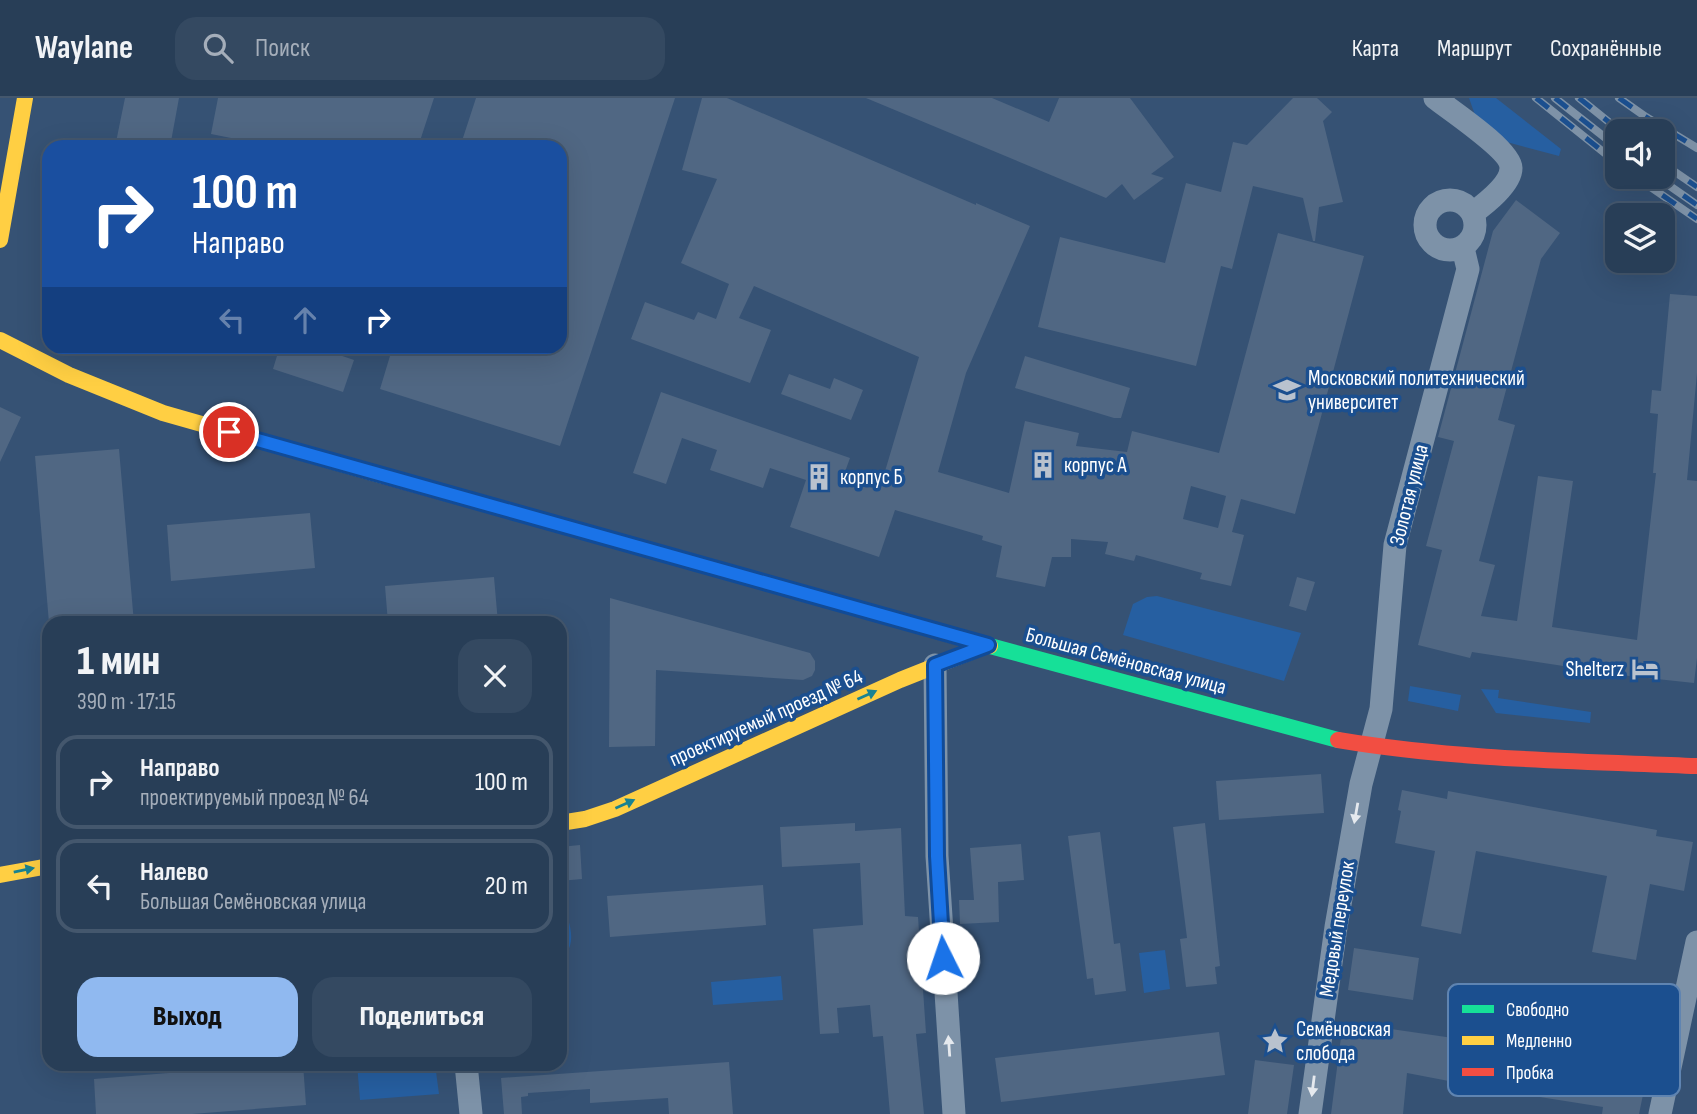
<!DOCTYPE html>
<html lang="ru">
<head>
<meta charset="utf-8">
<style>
  :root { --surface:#283e57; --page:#344961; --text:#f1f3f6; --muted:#a5aeba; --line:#44576d; --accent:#90b9f0 }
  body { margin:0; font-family:"Sofia Sans Condensed",sans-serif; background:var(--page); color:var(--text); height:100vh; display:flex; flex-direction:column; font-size:26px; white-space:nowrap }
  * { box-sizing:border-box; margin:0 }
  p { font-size:23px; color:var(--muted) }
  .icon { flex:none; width:38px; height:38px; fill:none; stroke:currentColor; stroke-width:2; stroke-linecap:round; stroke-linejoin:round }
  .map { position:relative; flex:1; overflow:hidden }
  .sheet { position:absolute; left:42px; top:518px; width:525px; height:455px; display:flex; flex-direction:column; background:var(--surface); border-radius:21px; box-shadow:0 7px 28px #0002,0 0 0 2px var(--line) }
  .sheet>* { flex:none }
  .hud { position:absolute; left:42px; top:42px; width:525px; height:214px; border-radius:21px; box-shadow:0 7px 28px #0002,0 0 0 2px var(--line); background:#1a4fa0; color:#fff; overflow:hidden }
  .buttons { position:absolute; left:1605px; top:21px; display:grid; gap:14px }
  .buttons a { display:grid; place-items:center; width:70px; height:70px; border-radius:14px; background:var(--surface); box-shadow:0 7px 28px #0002,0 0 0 2px var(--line); font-size:35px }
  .pin { position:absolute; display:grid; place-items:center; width:60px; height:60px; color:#fff; margin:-30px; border:4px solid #fff; border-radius:50%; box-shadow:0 2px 7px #0007 }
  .me { position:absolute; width:77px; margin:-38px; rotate:356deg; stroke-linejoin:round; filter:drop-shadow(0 0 5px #0008) }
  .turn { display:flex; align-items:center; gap:24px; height:147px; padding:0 35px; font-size:32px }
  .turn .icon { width:91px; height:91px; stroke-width:2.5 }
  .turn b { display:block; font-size:49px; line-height:60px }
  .lanes { display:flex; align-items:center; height:66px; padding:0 35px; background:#0003; justify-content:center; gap:35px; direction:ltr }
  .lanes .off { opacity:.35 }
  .round { display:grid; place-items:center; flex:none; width:74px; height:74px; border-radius:21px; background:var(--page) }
  .overview { display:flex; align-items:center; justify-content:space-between; height:119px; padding:0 35px }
  h1 { font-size:42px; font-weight:800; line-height:52px }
  .button { display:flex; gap:14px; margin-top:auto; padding:14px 35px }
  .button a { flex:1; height:80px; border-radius:21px; background:var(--accent); color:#111; font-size:28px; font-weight:800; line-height:80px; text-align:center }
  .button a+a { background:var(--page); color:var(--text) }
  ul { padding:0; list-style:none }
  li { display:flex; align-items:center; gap:21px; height:94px; margin:0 14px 10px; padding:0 21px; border:4px solid var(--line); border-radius:21px }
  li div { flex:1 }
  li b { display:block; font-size:26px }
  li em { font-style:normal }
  header { display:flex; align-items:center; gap:42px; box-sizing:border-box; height:98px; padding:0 35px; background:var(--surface); border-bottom:2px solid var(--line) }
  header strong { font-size:33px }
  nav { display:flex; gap:38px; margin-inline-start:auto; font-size:24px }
  .search { width:490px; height:63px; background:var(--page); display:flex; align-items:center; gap:18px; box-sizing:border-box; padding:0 24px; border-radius:21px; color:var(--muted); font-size:26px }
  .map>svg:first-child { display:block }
  .green { fill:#265fa1 }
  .building { fill:#506783; fill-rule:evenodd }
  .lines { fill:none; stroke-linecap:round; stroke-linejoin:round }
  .street { stroke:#7d92a8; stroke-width:23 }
  .fast { stroke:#16e098; stroke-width:16 }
  .slow { stroke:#ffcf43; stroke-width:16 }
  .jam { stroke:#f24e42; stroke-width:16 }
  .rail-casing { stroke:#7e92a7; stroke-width:8 }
  .rail { stroke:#1b4f8f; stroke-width:5; stroke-dasharray:16; stroke-linecap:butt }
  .oneway { fill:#198292 }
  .oneway2 { fill:#e5e9ee }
  .route-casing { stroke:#114b97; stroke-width:18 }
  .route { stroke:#1a73e8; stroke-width:12 }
  .labels { text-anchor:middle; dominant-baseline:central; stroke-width:7; stroke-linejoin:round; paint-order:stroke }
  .poi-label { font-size:21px; fill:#fff; stroke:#1b4f8f; text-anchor:start }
  .street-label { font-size:21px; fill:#fff; stroke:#1b4f8f }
  .key { fill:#1b4f8f; stroke:#5f84b1; stroke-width:2 }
  .key-label { font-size:19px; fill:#fff }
</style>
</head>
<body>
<header>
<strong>Waylane</strong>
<div class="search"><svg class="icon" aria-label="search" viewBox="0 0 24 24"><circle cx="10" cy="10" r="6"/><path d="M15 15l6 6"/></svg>Поиск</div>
<nav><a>Карта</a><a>Маршрут</a><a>Сохранённые</a></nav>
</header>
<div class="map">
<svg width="1697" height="1016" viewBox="0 0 1697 1016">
  <rect width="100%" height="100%" fill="#365274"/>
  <path class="green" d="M1469 0H1496L1561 51 1559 58 1503 43 1475 17Z
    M1157 498 1301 535 1284 583 1123 537 1133 506 1147 499Z
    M1410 588 1461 597 1458 613 1408 603Z
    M1481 591 1499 592 1498 600 1591 614 1590 625 1496 615Z
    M560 805H563C568 822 577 840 566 856L560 858Z
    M1165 852 1170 891 1144 895 1139 855Z
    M781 878 783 902 713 907 711 884Z
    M357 966H435L439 996 360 1002Z"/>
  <path class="building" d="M125 0H179L170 49H115Z
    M218 0H434L418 49H276L211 36Z
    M476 0H675L560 348 380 291 393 248H560V49H460Z
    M702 0H727L976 107V105L1030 128 966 275 938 374 1009 395 1025 323 1079 335 1076 348 1127 354 1132 333 1219 355 1278 135 1364 158 1295 416 1241 401 1232 434 1244 437 1231 488 1200 481 1202 475 1136 457 1134 463 1105 456 1108 444 1071 441V459H1052L1045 489 996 479 1002 448 982 442 983 438 895 412 879 459 790 429 806 382 770 370 763 390 710 372 717 352 682 340 666 386 633 375 661 294 850 360 842 382 883 380 919 259 754 188 739 220 771 232 750 285 631 241 645 204 694 222 698 214 716 221 729 186 681 165 717 81 682 72ZM1191 388 1226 398 1218 430 1183 421Z
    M866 0H992L1049 24 1059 0H1130L1174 59 1151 76 1164 80 1134 102 1122 86 1106 100Z
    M1293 0H1317L1332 14 1323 23 1343 104 1319 109 1315 143H1313L1303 100 1253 88 1232 171 1221 168 1196 268 1038 229 1060 139 1165 165 1186 85 1221 94 1233 44 1247 47Z
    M1516 102 1560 135 1541 161 1498 322 1515 327 1479 463 1495 467 1481 518 1517 523 1538 378 1573 383 1552 529 1637 542 1656 375H1653L1658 316 1650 315 1652 292 1661 293 1670 196 1697 198V275L1687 382 1697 383V560L1694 585 1629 578 1472 554 1470 560 1418 547 1442 452 1426 448 1454 343 1438 339 1493 133Z
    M280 248H313L354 262 343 294 273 271Z
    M1025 258 1130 290 1121 320H1114L1015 290Z
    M789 276 830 291 834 280 863 292 851 322 781 296Z
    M0 309 21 319 0 364Z
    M119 351 134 525H49L35 358Z
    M310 415 315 470 171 483 167 427Z
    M494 479 498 525H388L385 488Z
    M1297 479 1315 484 1306 513 1289 508Z
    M610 500 810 555 815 563V572L812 578 803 582 656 572 655 648 609 649Z
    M1321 676 1324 715 1219 722 1216 683Z
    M1402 692 1447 701 1448 693 1657 732 1656 738 1693 744 1684 793 1650 786 1636 862 1592 854 1607 778 1476 753 1461 836 1421 828 1435 753 1395 745 1401 713 1398 712Z
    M855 725V733L901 730 905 818 918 819 926 935 916 936 924 1016H890L883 938 873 939 870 907 837 910 839 935 820 936 813 831 863 827 860 765 782 769 780 729Z
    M1205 725 1220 868 1215 869 1217 886 1186 889 1180 841 1187 840 1173 729Z
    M1100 734 1114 846 1120 845 1126 893 1095 897 1093 880 1087 881 1068 738Z
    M1021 746 1024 782 998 784 999 824 960 826 959 802H974L970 750Z
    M580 747 582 781 560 783V749Z
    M763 787 766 827 610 839 607 798Z
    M1354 850 1419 860 1413 902 1348 892Z
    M1343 924 1508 948 1505 965 1645 987 1639 1016H1602L1603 1009 1501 993 1407 975 1403 1016H1331Z
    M1219 934 1225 977 1001 1004 995 960Z
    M1255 962 1294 967 1287 1016H1248Z
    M729 964 733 1016H669L668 1000 590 1005V991L528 995V998L521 999 522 1016H504L501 980Z
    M231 966H303L306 1007 192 1016H96L94 981 231 970Z"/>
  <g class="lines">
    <path class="street" d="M1435 0C1450 12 1511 52 1511 70 1511 86 1485 106 1473 115
      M1425 127a25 25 0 1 1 50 0a25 25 0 1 1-50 0Z
      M935 567 937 758 954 1016
      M466 966 471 1016
      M1310 1016 1336 829 1361 686 1381 611 1395 447 1468 171 1463 150
      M1660 1016 1697 844"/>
    <path class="fast" d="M990 548 1338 642"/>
    <path class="slow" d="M0 142 25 0
      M0 242 69 277 163 315 384 378
      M686 462 990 548
      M560 725 585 721 615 711 900 582 988 547
      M0 777 49 768"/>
    <path class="jam" d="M384 378 686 462
      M1338 642C1457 662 1577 663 1697 668"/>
    <defs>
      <path id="rail" d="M1536 0 1617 65
        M1555 0 1617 49
        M1579 0 1620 33
        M1619 0 1646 19 1697 50
        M1662 65 1697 89
        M1636 79 1697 121
        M1657 79 1697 107"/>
    </defs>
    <use href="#rail" class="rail-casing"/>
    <use href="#rail" class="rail"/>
  </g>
  <defs><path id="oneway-solid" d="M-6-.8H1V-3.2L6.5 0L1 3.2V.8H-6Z" transform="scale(1.75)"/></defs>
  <g class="oneway">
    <use href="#oneway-solid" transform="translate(867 597) rotate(-24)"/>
    <use href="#oneway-solid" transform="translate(625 706) rotate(-24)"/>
    <use href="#oneway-solid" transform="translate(24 772) rotate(-12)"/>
  </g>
  <g class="oneway2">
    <use href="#oneway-solid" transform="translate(1356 715) rotate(100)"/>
    <use href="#oneway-solid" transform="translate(949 948) rotate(-94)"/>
    <use href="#oneway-solid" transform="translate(1313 988) rotate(97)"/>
  </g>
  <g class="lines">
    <defs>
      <path id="route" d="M229 334 988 547 935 567 937 758 943 860"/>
    </defs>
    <use href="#route" class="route-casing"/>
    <use href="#route" class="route"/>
  </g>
  <defs>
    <symbol id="university-bare" viewBox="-9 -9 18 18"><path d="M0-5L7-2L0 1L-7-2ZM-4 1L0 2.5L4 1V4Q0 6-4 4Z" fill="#b9c2ce" stroke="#1b4f8f" stroke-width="2.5" paint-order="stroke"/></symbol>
    <symbol id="building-bare" viewBox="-9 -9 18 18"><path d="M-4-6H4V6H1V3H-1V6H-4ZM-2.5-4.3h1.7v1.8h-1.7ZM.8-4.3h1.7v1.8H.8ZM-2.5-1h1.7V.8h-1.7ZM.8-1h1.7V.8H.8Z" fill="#b9c2ce" stroke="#1b4f8f" stroke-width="2.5" paint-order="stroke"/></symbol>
    <symbol id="hotel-bare" viewBox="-9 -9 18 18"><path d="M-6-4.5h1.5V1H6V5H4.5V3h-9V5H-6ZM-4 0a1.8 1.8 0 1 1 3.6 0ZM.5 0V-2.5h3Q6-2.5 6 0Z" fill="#b9c2ce" stroke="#1b4f8f" stroke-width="2.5" paint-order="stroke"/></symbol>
    <symbol id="sight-bare" viewBox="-9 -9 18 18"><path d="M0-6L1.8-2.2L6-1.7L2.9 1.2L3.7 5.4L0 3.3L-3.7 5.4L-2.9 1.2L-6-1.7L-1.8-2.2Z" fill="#b9c2ce" stroke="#1b4f8f" stroke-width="2.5" paint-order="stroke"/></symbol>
  </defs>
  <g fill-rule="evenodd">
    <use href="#university-bare" x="1268" y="273" width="38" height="38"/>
    <use href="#building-bare" x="1024" y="348" width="38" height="38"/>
    <use href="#building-bare" x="800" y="360" width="38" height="38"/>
    <use href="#hotel-bare" x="1626" y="552" width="38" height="38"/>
    <use href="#sight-bare" x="1256" y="924" width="38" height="38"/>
  </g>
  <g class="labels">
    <g class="poi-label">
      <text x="1308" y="280">Московский политехнический<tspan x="1308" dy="24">университет</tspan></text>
      <text x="1064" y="367">корпус А</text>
      <text x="840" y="379">корпус Б</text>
      <text x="1624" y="571" text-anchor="end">Shelterz</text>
      <text x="1296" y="931">Семёновская<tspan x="1296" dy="24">слобода</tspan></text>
    </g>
    <g class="street-label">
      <text transform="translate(1409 397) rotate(-76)">Золотая улица</text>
      <text transform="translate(1126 563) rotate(15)">Большая Семёновская улица</text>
      <text transform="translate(766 620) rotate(-24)">проектируемый проезд № 64</text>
      <text transform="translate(1337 831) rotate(-81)">Медовый переулок</text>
    </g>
  </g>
  <rect x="1448" y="886" width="232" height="112" rx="10" class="key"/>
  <rect x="1462" y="907" width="32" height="8" fill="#16e098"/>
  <rect x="1462" y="938" width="32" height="9" fill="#ffcf43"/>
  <rect x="1462" y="970" width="32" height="8" fill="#f24e42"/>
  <g class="key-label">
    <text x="1506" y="918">Свободно</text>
    <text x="1506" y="949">Медленно</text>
    <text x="1506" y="981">Пробка</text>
  </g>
</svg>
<div class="buttons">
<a><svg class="icon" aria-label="sound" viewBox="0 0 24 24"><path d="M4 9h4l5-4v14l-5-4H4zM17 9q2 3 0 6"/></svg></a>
<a><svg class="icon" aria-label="layers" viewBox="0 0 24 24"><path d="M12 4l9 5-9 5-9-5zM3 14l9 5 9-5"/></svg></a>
</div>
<div class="pin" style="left:229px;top:334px;background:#d93025"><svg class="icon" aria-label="arrive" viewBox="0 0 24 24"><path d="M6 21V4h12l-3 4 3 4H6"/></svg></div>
<svg class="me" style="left:943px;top:860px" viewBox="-20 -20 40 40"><circle r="19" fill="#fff"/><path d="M0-13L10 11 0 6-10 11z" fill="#1a73e8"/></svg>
<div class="hud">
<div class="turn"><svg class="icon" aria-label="right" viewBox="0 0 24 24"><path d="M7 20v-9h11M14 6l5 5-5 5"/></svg><div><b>100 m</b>Направо</div></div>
<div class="lanes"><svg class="icon off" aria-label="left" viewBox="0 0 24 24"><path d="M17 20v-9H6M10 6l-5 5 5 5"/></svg><svg class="icon off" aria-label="ahead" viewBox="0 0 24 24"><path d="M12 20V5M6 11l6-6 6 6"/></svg><svg class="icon" aria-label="right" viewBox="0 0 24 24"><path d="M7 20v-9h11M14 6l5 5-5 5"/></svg></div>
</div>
<section class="sheet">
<div class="overview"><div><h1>1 мин</h1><p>390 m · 17:15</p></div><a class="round"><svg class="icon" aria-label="close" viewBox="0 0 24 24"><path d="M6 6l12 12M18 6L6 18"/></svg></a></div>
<ul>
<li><svg class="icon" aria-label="right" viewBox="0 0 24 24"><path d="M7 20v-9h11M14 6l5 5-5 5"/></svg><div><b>Направо</b><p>проектируемый проезд № 64</p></div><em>100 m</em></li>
<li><svg class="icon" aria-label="left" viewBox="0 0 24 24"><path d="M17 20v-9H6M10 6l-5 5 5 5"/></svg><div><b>Налево</b><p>Большая Семёновская улица</p></div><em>20 m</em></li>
</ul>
<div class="button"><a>Выход</a><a>Поделиться</a></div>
</section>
</div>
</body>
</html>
